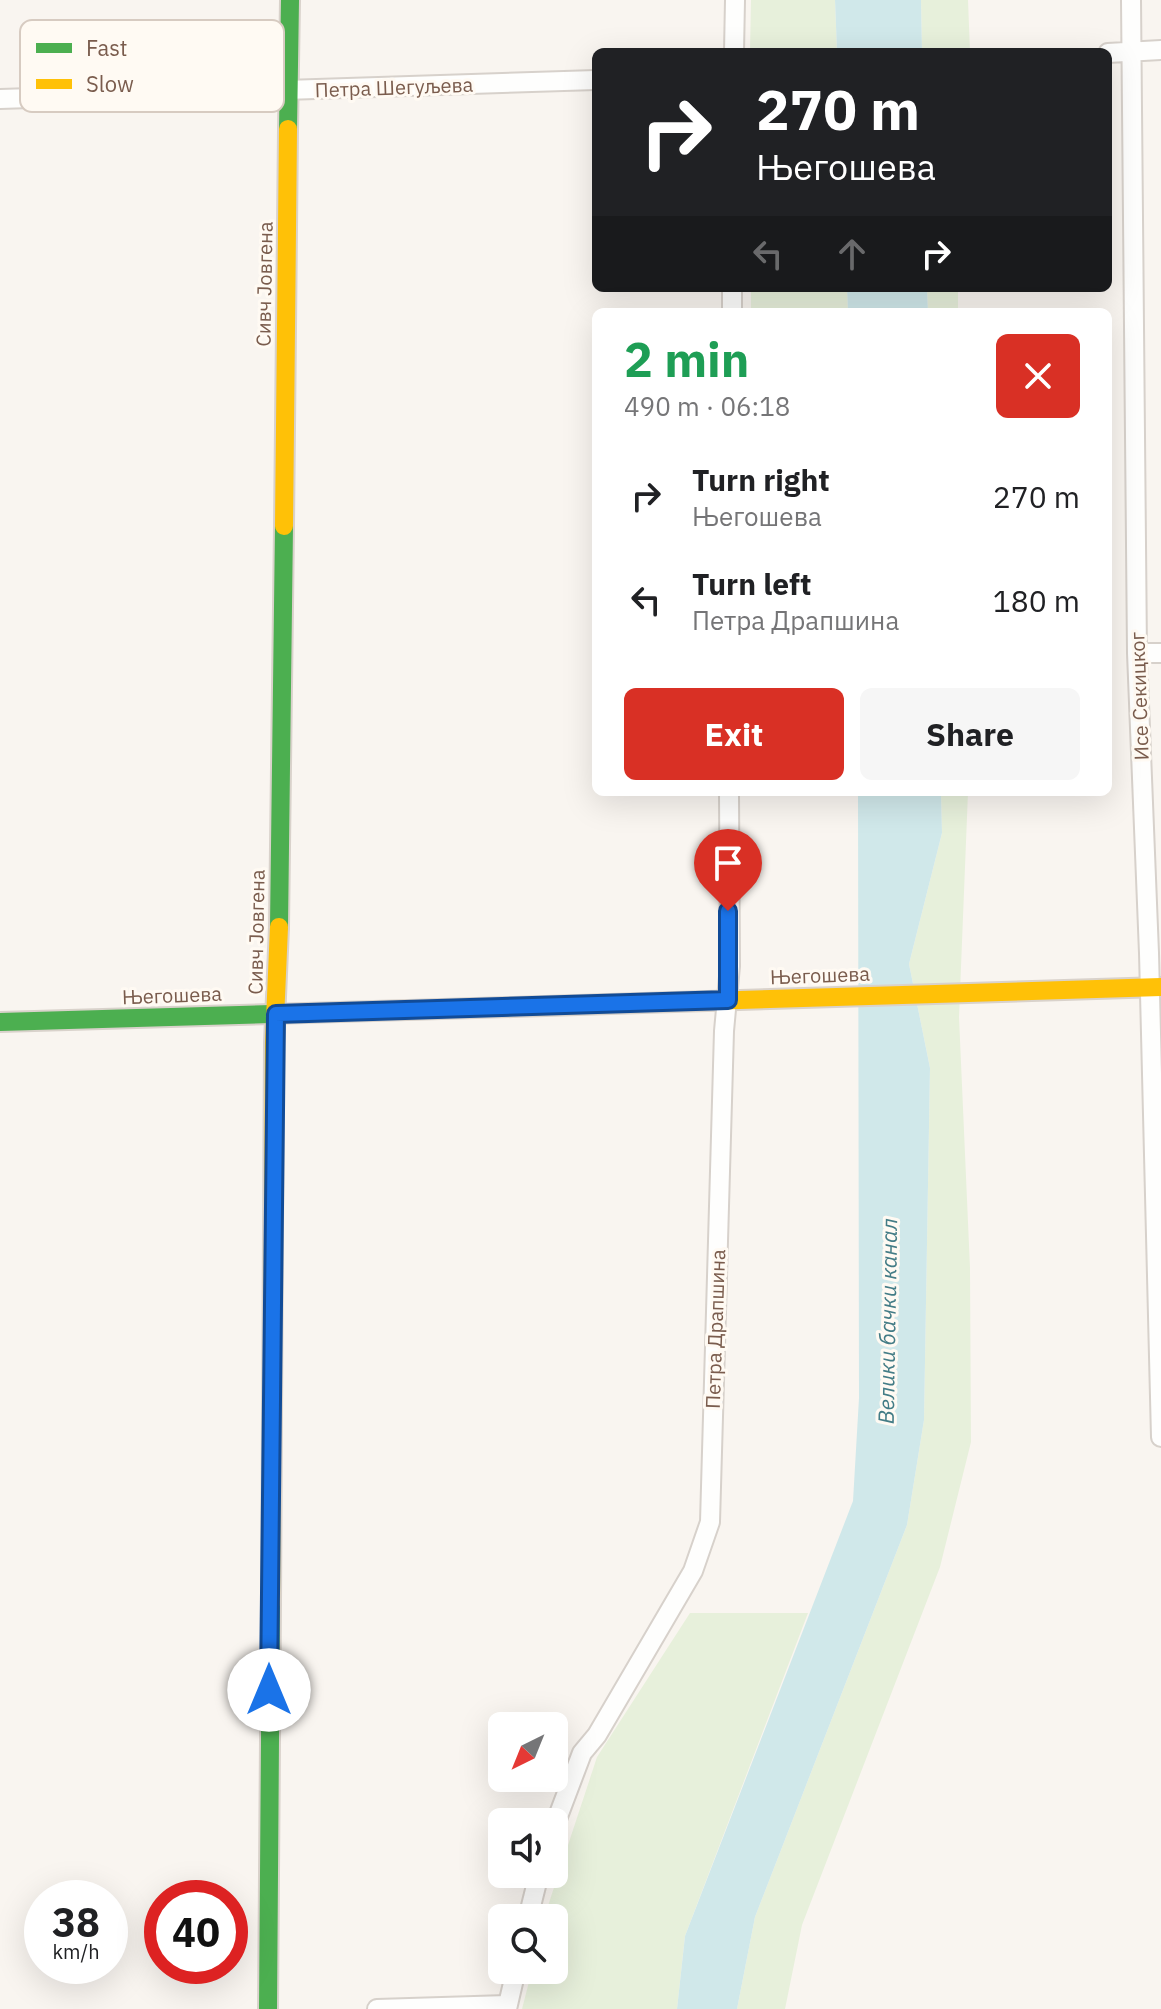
<!DOCTYPE html>
<html lang="en">
<head>
<meta charset="utf-8">
<style>
  :root { --surface:#fff; --page:#f6f6f6; --text:#202124; --muted:#757577; --accent:#d93025 }
  body { margin:0; font-family:"IBM Plex Sans",sans-serif; background:var(--page); color:var(--text); height:100vh; display:flex; flex-direction:column; font-size:30px; white-space:nowrap }
  * { box-sizing:border-box; margin:0 }
  p { font-size:26px; color:var(--muted) }
  .icon { flex:none; width:44px; height:44px; fill:none; stroke:currentColor; stroke-width:2; stroke-linecap:round; stroke-linejoin:round }
  .map { position:relative; flex:1; overflow:hidden }
  .side { position:absolute; left:592px; top:308px; width:520px; height:488px; display:flex; flex-direction:column; background:var(--surface); border-radius:12px; box-shadow:0 8px 32px #0002 }
  .side>* { flex:none }
  .guide { position:absolute; left:592px; top:48px; width:520px; height:244px; border-radius:12px; box-shadow:0 8px 32px #0002; background:#202124; color:#fff; overflow:hidden }
  .needle { width:52px; rotate:223deg }
  .controls { position:absolute; left:488px; top:1712px; display:grid; gap:16px }
  .controls a { display:grid; place-items:center; width:80px; height:80px; border-radius:12px; background:var(--surface); box-shadow:0 8px 32px #0002; font-size:40px }
  .speed { position:absolute; left:24px; top:1880px; display:flex; gap:16px; font-size:40px; font-weight:700; text-align:center }
  .speed>* { display:grid; place-content:center; width:104px; height:104px; border-radius:50%; background:var(--surface); box-shadow:0 8px 32px #0002; line-height:1 }
  .speed small { font-size:20px; font-weight:400 }
  .speed .limit { border:12px solid #d22; background:#fff; color:#111 }
  .pin { position:absolute; display:grid; place-items:center; width:68px; height:68px; color:#fff; margin:-82px -34px; border-radius:50% 50% 50% 0; rotate:-45deg; box-shadow:0 0 8px #0007 }
  .pin .icon { rotate:45deg }
  .me { position:absolute; width:88px; margin:-44px; rotate:0deg; stroke-linejoin:round; filter:drop-shadow(0 0 6px #0008) }
  .turn { display:flex; align-items:center; gap:28px; height:168px; padding:0 32px; font-size:36px }
  .turn .icon { width:104px; height:104px; stroke-width:2.5 }
  .turn b { display:block; font-size:56px; line-height:68px }
  .lanes { display:flex; align-items:center; height:76px; padding:0 32px; background:#0003; justify-content:center; gap:40px; direction:ltr }
  .lanes .off { opacity:.35 }
  .round { display:grid; place-items:center; flex:none; width:84px; height:84px; border-radius:12px; background:var(--page) }
  .summary { display:flex; align-items:center; justify-content:space-between; height:136px; padding:0 32px }
  h1 { font-size:48px; font-weight:700; line-height:60px; color:#1e9e55 }
  .primary-button { display:flex; gap:16px; margin-top:auto; padding:16px 32px }
  .primary-button a { flex:1; height:92px; border-radius:12px; background:var(--accent); color:#fff; font-size:32px; font-weight:700; line-height:92px; text-align:center }
  .primary-button a+a { background:var(--page); color:var(--text) }
  ul { padding:0; list-style:none }
  li { display:flex; align-items:center; gap:24px; height:104px; padding:0 32px }
  li div { flex:1 }
  li b { display:block; font-size:30px }
  li em { font-style:normal }
  .map>svg:first-child { display:block }
  .green { fill:#e7f0db }
  .water { fill:#d0e8ea }
  .lines { fill:none; stroke-linecap:round; stroke-linejoin:round }
  .street-casing { stroke:#d7d1cb; stroke-width:22 }
  .fast-casing { stroke:#d9d2cb; stroke-width:22 }
  .slow-casing { stroke:#d9d2cb; stroke-width:22 }
  .street { stroke:#fefefd; stroke-width:18 }
  .fast { stroke:#4caf50; stroke-width:18 }
  .slow { stroke:#ffc107; stroke-width:18 }
  .route-casing { stroke:#114b97; stroke-width:20 }
  .route { stroke:#1a73e8; stroke-width:14 }
  .labels { text-anchor:middle; dominant-baseline:central; stroke-width:6; stroke-linejoin:round; paint-order:stroke }
  .street-label { font-size:20px; fill:#7a5c4d; stroke:#fffaf3 }
  .water-label { font-size:22px; font-style:italic; fill:#437c86; stroke:#fffaf3 }
  .key { fill:#fffaf3; stroke:#d7cbc1; stroke-width:2 }
  .key-label { font-size:22px; fill:#7a5c4d }
</style>
</head>
<body>
<div class="map">
<svg width="1161" height="2009" viewBox="0 0 1161 2009">
  <rect width="100%" height="100%" fill="#f9f5f0"/>
  <path class="green" d="M751 0H835L837 52H750Z
    M921 0H968L970 52H922Z
    M751 288H847L848 312H751Z
    M927 288H958V312H928Z
    M941 792H968L959 1017 970 1268 971 1442 940 1567 802 1925 785 2009H737L755 1917 907 1525 924 1420 930 1068 909 964 942 833Z
    M690 1613H808L685 1936 677 2009H522L532 1970H554V1918H544L597 1757Z"/>
  <path class="water" d="M835 0H921L922 52H837Z
    M847 288H927L928 312H848Z
    M858 792H941L942 833 909 964 930 1068 924 1420 907 1525 755 1917 737 2009H677L685 1936 853 1501 859 1398Z"/>
  <g class="lines">
    <defs>
      <path id="street" d="M1131 0 1137 653 1149 953 1161 1437
        M734 52 735 0
        M1108 53 1161 50
        M0 99 596 80
        M732 312V288
        M1137 653H1161
        M554 1827 582 1753 597 1735 693 1571 710 1522 724 1031 730 966 729 792
        M528 1918 539 1874
        M377 2009 507 2005
        M507 2009 516 1970"/>
      <path id="fast" d="M288 129 290 0
        M279 927 284 526
        M0 1022 513 1007
        M268 2009 271 1603"/>
      <path id="slow" d="M284 526 288 129
        M513 1007 1161 987
        M271 1603 274 1043 279 927"/>
    </defs>
    <use href="#street" class="street-casing"/>
    <use href="#fast" class="fast-casing"/>
    <use href="#slow" class="slow-casing"/>
    <use href="#street" class="street"/>
    <use href="#fast" class="fast"/>
    <use href="#slow" class="slow"/>
  </g>
  <g class="lines">
    <defs>
      <path id="route" d="M269 1690 276 1014 728 1000V911"/>
    </defs>
    <use href="#route" class="route-casing"/>
    <use href="#route" class="route"/>
  </g>
  <g class="labels">
    <g class="street-label">
      <text transform="translate(394 87) rotate(-2)">Петра Шегуљева</text>
      <text transform="translate(264 284) rotate(-89)">Сивч Јовгена</text>
      <text transform="translate(1139 696) rotate(-92)">Исе Секицког</text>
      <text transform="translate(256 932) rotate(-89)">Сивч Јовгена</text>
      <text transform="translate(820 975) rotate(-2)">Његошева</text>
      <text transform="translate(172 995) rotate(-2)">Његошева</text>
      <text transform="translate(715 1329) rotate(-88)">Петра Драпшина</text>
    </g>
    <g class="water-label">
      <text transform="translate(887 1321) rotate(-89)">Велики бачки канал</text>
    </g>
  </g>
  <rect x="20" y="20" width="264" height="92" rx="12" class="key"/>
  <rect x="36" y="43" width="36" height="10" fill="#4caf50"/>
  <rect x="36" y="79" width="36" height="10" fill="#ffc107"/>
  <g class="key-label">
    <text x="86" y="56">Fast</text>
    <text x="86" y="92">Slow</text>
  </g>
</svg>
<div class="controls">
<a><svg class="needle" viewBox="-14 -14 28 28"><path d="M0-13l5 13h-10z" fill="#e53935"/><path d="M0 13l5-13h-10z" fill="#757577"/></svg></a>
<a><svg class="icon" aria-label="sound" viewBox="0 0 24 24"><path d="M4 9h4l5-4v14l-5-4H4zM17 9q2 3 0 6"/></svg></a>
<a><svg class="icon" aria-label="search" viewBox="0 0 24 24"><circle cx="10" cy="10" r="6"/><path d="M15 15l6 6"/></svg></a>
</div>
<div class="speed"><div>38<small>km/h</small></div><div class="limit">40</div></div>
<div class="pin" style="left:728px;top:911px;background:#d93025"><svg class="icon" aria-label="arrive" viewBox="0 0 24 24"><path d="M6 21V4h12l-3 4 3 4H6"/></svg></div>
<svg class="me" style="left:269px;top:1690px" viewBox="-20 -20 40 40"><circle r="19" fill="#fff"/><path d="M0-13L10 11 0 6-10 11z" fill="#1a73e8"/></svg>
<div class="guide">
<div class="turn"><svg class="icon" aria-label="right" viewBox="0 0 24 24"><path d="M7 20v-9h11M14 6l5 5-5 5"/></svg><div><b>270 m</b>Његошева</div></div>
<div class="lanes"><svg class="icon off" aria-label="left" viewBox="0 0 24 24"><path d="M17 20v-9H6M10 6l-5 5 5 5"/></svg><svg class="icon off" aria-label="ahead" viewBox="0 0 24 24"><path d="M12 20V5M6 11l6-6 6 6"/></svg><svg class="icon" aria-label="right" viewBox="0 0 24 24"><path d="M7 20v-9h11M14 6l5 5-5 5"/></svg></div>
</div>
<section class="side">
<div class="summary"><div><h1>2 min</h1><p>490 m · 06:18</p></div><a class="round" style="background:#d93025;color:#fff"><svg class="icon" aria-label="close" viewBox="0 0 24 24"><path d="M6 6l12 12M18 6L6 18"/></svg></a></div>
<ul>
<li><svg class="icon" aria-label="right" viewBox="0 0 24 24"><path d="M7 20v-9h11M14 6l5 5-5 5"/></svg><div><b>Turn right</b><p>Његошева</p></div><em>270 m</em></li>
<li><svg class="icon" aria-label="left" viewBox="0 0 24 24"><path d="M17 20v-9H6M10 6l-5 5 5 5"/></svg><div><b>Turn left</b><p>Петра Драпшина</p></div><em>180 m</em></li>
</ul>
<div class="primary-button"><a>Exit</a><a>Share</a></div>
</section>
</div>
</body>
</html>
